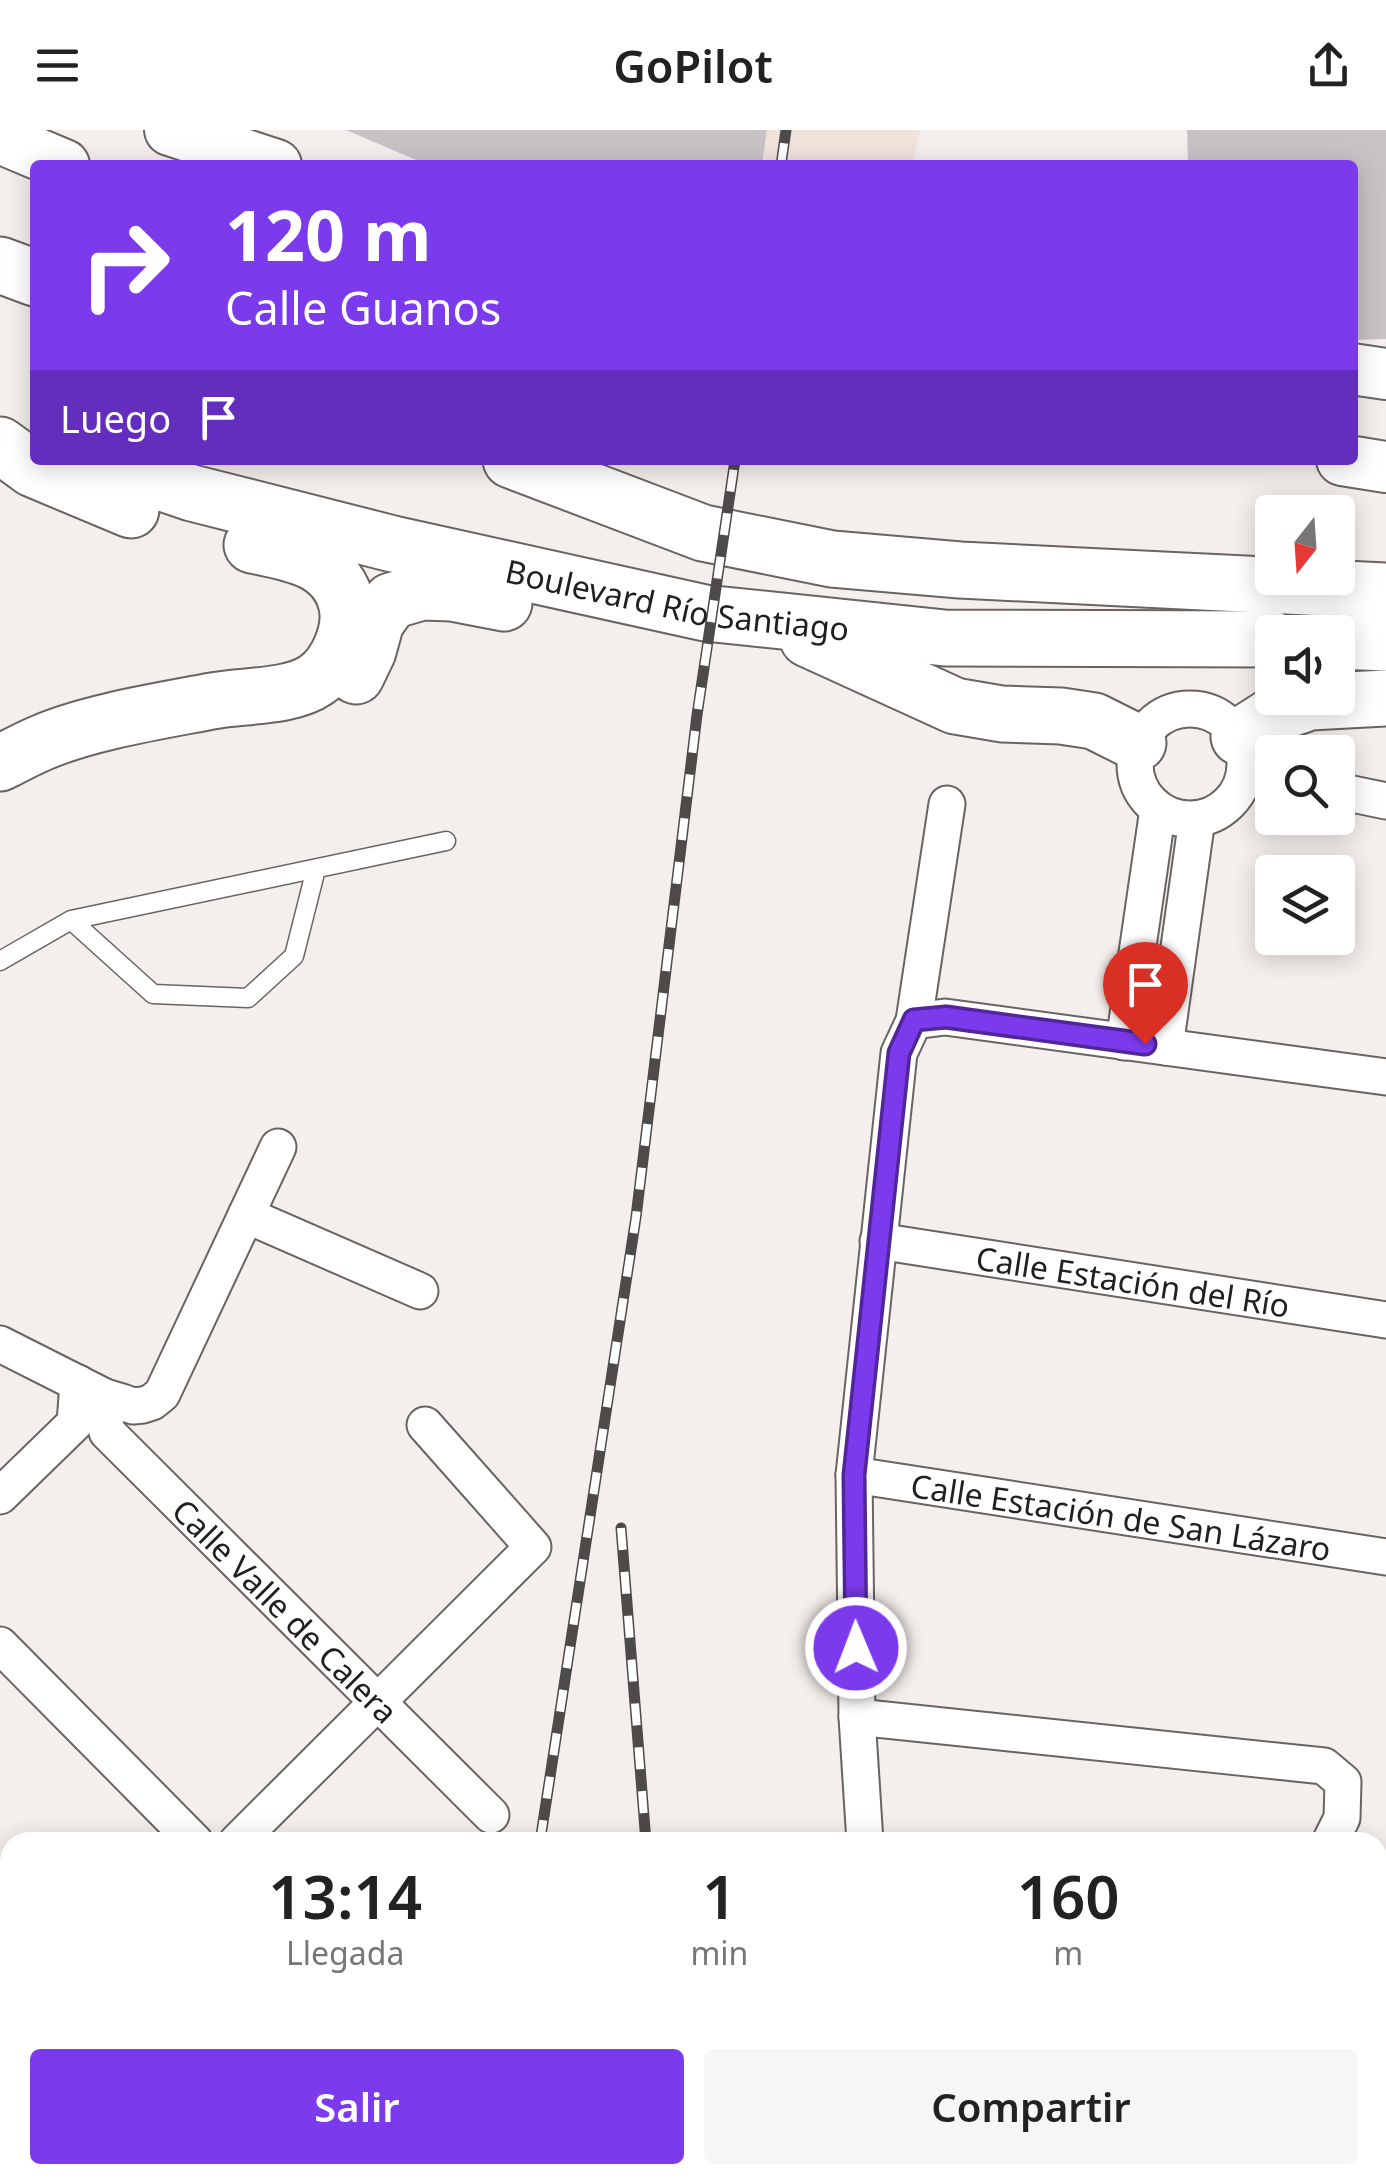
<!DOCTYPE html>
<html lang="es">
<head>
<meta charset="utf-8">
<style>
  :root { --surface:#fff; --page:#f6f6f6; --text:#222; --muted:#767676; --accent:#7c3aed }
  body { margin:0; font-family:"Noto Sans",sans-serif; background:var(--page); color:var(--text); height:100vh; display:flex; flex-direction:column; font-size:38px; white-space:nowrap }
  * { box-sizing:border-box; margin:0 }
  p { font-size:32px; color:var(--muted) }
  .icon { flex:none; width:55px; height:55px; fill:none; stroke:currentColor; stroke-width:2; stroke-linecap:round; stroke-linejoin:round }
  .map { position:relative; flex:1; overflow:hidden }
  .panel { position:absolute; left:0px; top:1702px; width:1388px; height:352px; display:flex; flex-direction:column; background:var(--surface); border-radius:30px 30px 0 0; box-shadow:0 5px 25px #0003 }
  .panel>* { flex:none }
  .banner { position:absolute; left:30px; top:30px; width:1328px; height:305px; border-radius:10px; box-shadow:0 5px 25px #0003; background:#7c3aed; color:#fff; overflow:hidden }
  .needle { width:65px; rotate:197deg }
  .tools { position:absolute; left:1255px; top:365px; display:grid; gap:20px }
  .tools a { display:grid; place-items:center; width:100px; height:100px; border-radius:10px; background:var(--surface); box-shadow:0 5px 25px #0003; font-size:50px }
  .pin { position:absolute; display:grid; place-items:center; width:85px; height:85px; color:#fff; margin:-102px -42px; border-radius:50% 50% 50% 0; rotate:-45deg; box-shadow:0 0 10px #0007 }
  .pin .icon { rotate:45deg }
  .me { position:absolute; width:110px; margin:-55px; rotate:359deg; stroke-linejoin:round; filter:drop-shadow(0 0 8px #0008) }
  .turn { display:flex; align-items:center; gap:35px; height:210px; padding:0 30px; font-size:45px }
  .turn .icon { width:130px; height:130px; stroke-width:2.5 }
  .turn b { display:block; font-size:70px; line-height:85px }
  .then { display:flex; align-items:center; height:95px; padding:0 30px; background:#0003; gap:20px; font-size:38px }
  .eta { display:flex; justify-content:space-evenly; align-items:center; height:170px; text-align:center }
  .eta b { font-size:60px; font-weight:600; line-height:70px }
  .action { display:flex; gap:20px; margin-top:auto; padding:20px 30px }
  .action a { flex:1; height:115px; border-radius:10px; background:var(--accent); color:#fff; font-size:40px; font-weight:600; line-height:115px; text-align:center }
  .action a+a { background:var(--page); color:var(--text) }
  header { display:flex; justify-content:space-between; align-items:center; height:130px; padding:0 30px; background:var(--surface); font-size:45px; font-weight:600 }
  .map>svg:first-child { display:block }
  .built { fill:#efe3db }
  .building { fill:#c7c2c5 }
  .lines { fill:none; stroke-linecap:round; stroke-linejoin:round }
  .service-casing { stroke:#686461; stroke-width:21 }
  .minor-casing { stroke:#686461; stroke-width:39 }
  .secondary-casing { stroke:#686461; stroke-width:54 }
  .primary-casing { stroke:#686461; stroke-width:59 }
  .service { stroke:#fff; stroke-width:18 }
  .minor { stroke:#fff; stroke-width:35 }
  .secondary { stroke:#fff; stroke-width:50 }
  .primary { stroke:#fff; stroke-width:55 }
  .rail-casing { stroke:#4d4b49; stroke-width:11 }
  .rail { stroke:#fff; stroke-width:8; stroke-dasharray:22; stroke-linecap:butt }
  .route-casing { stroke:#51269a; stroke-width:25 }
  .route { stroke:#7c3aed; stroke-width:18 }
  .labels { text-anchor:middle; dominant-baseline:central; stroke-width:10; stroke-linejoin:round; paint-order:stroke }
  .street-label { font-size:32px; fill:#22201f; stroke:#fff }
</style>
</head>
<body>
<header><svg class="icon" aria-label="menu" viewBox="0 0 24 24"><path d="M4 6h16M4 12h16M4 18h16"/></svg>GoPilot<svg class="icon" aria-label="share" viewBox="0 0 24 24"><path d="M12 15V3M7 8l5-5 5 5M5 13v7h14v-7"/></svg></header>
<div class="map">
<svg width="1386" height="2054" viewBox="0 0 1386 2054">
  <rect width="100%" height="100%" fill="#f4efec"/>
  <path class="built" d="M767 0H921L912 35H762Z"/>
  <path class="building" d="M346 0H767L762 35H439L421 32Z
    M1187 0H1386V209L1352 210V35H1188Z"/>
  <g class="lines">
    <defs>
      <path id="service" d="M71 790 153 864 248 868 294 826 316 739
        M0 831 71 790 446 711"/>
      <g id="minor">
        <circle cx="1190" cy="634" r="55"/>
        <path d="M1338 661 1386 671"/>
        <path d="M914 891 945 887 1386 947"/>
        <path d="M1124 912 1158 679"/>
        <path d="M1165 917 1197 689"/>
        <path d="M246 1085 420 1161"/>
        <path id="s1" d="M878 1111 1386 1190"/>
        <path d="M0 1214 105 1267 122 1272 133 1276 143 1275 152 1272 162 1264 278 1017"/>
        <path id="s2" d="M105 1267 103 1280 107 1302 491 1685"/>
        <path id="s3" d="M854 1345 1386 1427"/>
        <path d="M0 1366 75 1293 78 1253"/>
        <path d="M0 1515 195 1712"/>
        <path d="M857 1587 1324 1636 1343 1652 1342 1688 1330 1712"/>
        <path d="M237 1712 533 1417 425 1295"/>
        <path d="M865 1712 857 1587 854 1345 899 923 914 891 947 674"/>
        <path d="M0 1844 10 1854"/>
        <path d="M0 1950 10 1940"/>
        <path d="M195 2045 204 2054"/>
        <path d="M977 2045 982 2054"/>
      </g>
      <path id="secondary" d="M170 0 276 35
        M0 8 64 35
        M1352 239 1386 244
        M1342 330 1386 337"/>
      <g id="primary">
        <path d="M0 135 35 148"/>
        <path d="M0 315 33 339 131 380"/>
        <path id="s4" d="M95 330 192 363 393 414 705 483 945 508 1272 509"/>
        <path d="M511 330 703 403 832 429 960 440 1386 461"/>
        <path d="M808 509 955 576 1002 584 1061 586 1094 591 1138 613"/>
        <path d="M1338 511 1386 513"/>
        <path d="M356 546 368 521 376 492 391 471 422 462 452 463 504 473"/>
        <path d="M1239 607 1275 584 1310 572 1386 568"/>
        <path d="M0 633C14 626 27 619 41 613 89 592 160 581 212 571 243 565 290 568 316 550 337 536 352 501 347 476 338 430 292 423 252 415"/>
      </g>
    </defs>
    <use href="#service" class="service-casing"/>
    <use href="#minor" class="minor-casing"/>
    <use href="#secondary" class="secondary-casing"/>
    <use href="#primary" class="primary-casing"/>
    <use href="#service" class="service"/>
    <use href="#minor" class="minor"/>
    <use href="#secondary" class="secondary"/>
    <use href="#primary" class="primary"/>
    <defs>
      <path id="rail" d="M781 35 786 0
        M621 1398 646 1712
        M540 1712 636 1087 697 585 735 330
        M717 2045 719 2054
        M457 2054 460 2045
        M489 2054 490 2045"/>
    </defs>
    <use href="#rail" class="rail-casing"/>
    <use href="#rail" class="rail"/>
  </g>
  <g class="lines">
    <defs>
      <path id="route" d="M856 1518 854 1345 899 923 914 890 946 887 1145 914"/>
    </defs>
    <use href="#route" class="route-casing"/>
    <use href="#route" class="route"/>
  </g>
  <g class="labels">
    <g class="street-label">
      <text stroke="none"><textPath href="#s4" startOffset="600">Boulevard Río Santiago</textPath></text>
      <text stroke="none"><textPath href="#s1" startOffset="258">Calle Estación del Río</textPath></text>
      <text stroke="none"><textPath href="#s3" startOffset="270">Calle Estación de San Lázaro</textPath></text>
      <text stroke="none"><textPath href="#s2" startOffset="288">Calle Valle de Calera</textPath></text>
    </g>
  </g>
</svg>
<div class="tools">
<a><svg class="needle" viewBox="-14 -14 28 28"><path d="M0-13l5 13h-10z" fill="#e53935"/><path d="M0 13l5-13h-10z" fill="#767676"/></svg></a>
<a><svg class="icon" aria-label="sound" viewBox="0 0 24 24"><path d="M4 9h4l5-4v14l-5-4H4zM17 9q2 3 0 6"/></svg></a>
<a><svg class="icon" aria-label="search" viewBox="0 0 24 24"><circle cx="10" cy="10" r="6"/><path d="M15 15l6 6"/></svg></a>
<a><svg class="icon" aria-label="layers" viewBox="0 0 24 24"><path d="M12 4l9 5-9 5-9-5zM3 14l9 5 9-5"/></svg></a>
</div>
<div class="pin" style="left:1145px;top:914px;background:#d93025"><svg class="icon" aria-label="arrive" viewBox="0 0 24 24"><path d="M6 21V4h12l-3 4 3 4H6"/></svg></div>
<svg class="me" style="left:856px;top:1518px" viewBox="-20 -20 40 40"><circle r="17" fill="#7c3aed" stroke="#fff" stroke-width="3"/><path d="M0-11L8 9 0 5-8 9z" fill="#fff"/></svg>
<div class="banner">
<div class="turn"><svg class="icon" aria-label="right" viewBox="0 0 24 24"><path d="M7 20v-9h11M14 6l5 5-5 5"/></svg><div><b>120 m</b>Calle Guanos</div></div>
<div class="then">Luego<svg class="icon" aria-label="arrive" viewBox="0 0 24 24"><path d="M6 21V4h12l-3 4 3 4H6"/></svg></div>
</div>
<section class="panel">
<div class="eta">
<div><b>13:14</b><p>Llegada</p></div>
<div><b>1</b><p>min</p></div>
<div><b>160</b><p>m</p></div>
</div>
<div class="action"><a>Salir</a><a>Compartir</a></div>
</section>
</div>
</body>
</html>
